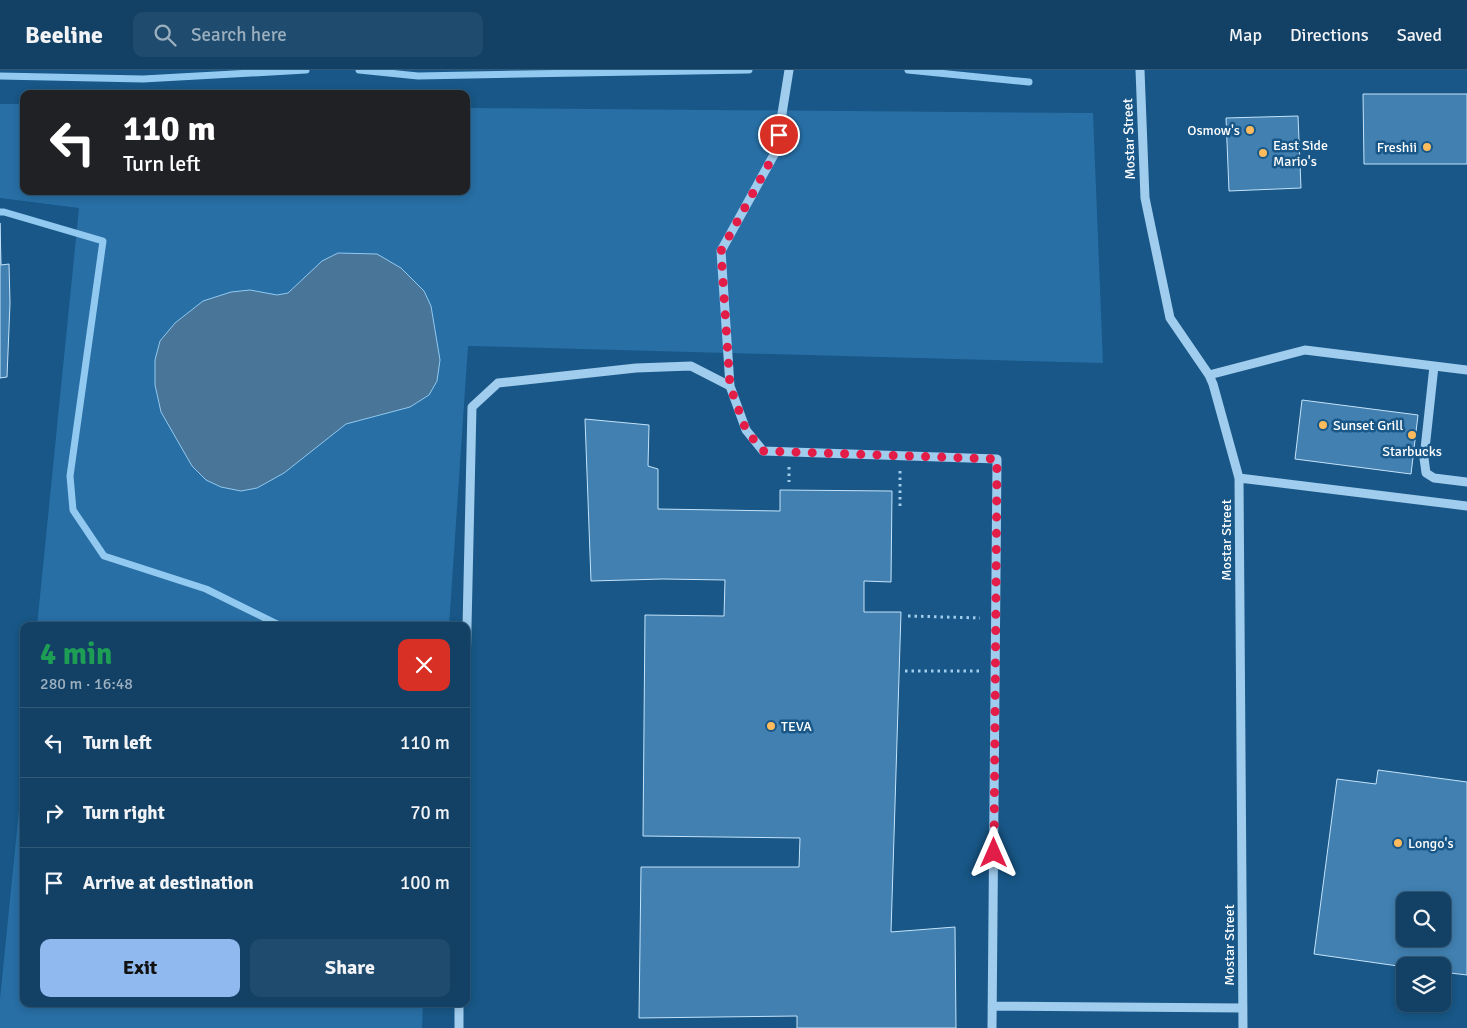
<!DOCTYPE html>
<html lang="en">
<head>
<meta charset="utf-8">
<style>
  :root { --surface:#124165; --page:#1f4c6e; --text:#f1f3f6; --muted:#9cafbf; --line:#315a79; --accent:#90b9f0 }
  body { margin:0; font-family:Signika,sans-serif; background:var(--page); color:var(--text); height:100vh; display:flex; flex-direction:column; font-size:19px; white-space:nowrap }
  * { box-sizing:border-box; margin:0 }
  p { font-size:16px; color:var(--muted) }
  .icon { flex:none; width:28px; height:28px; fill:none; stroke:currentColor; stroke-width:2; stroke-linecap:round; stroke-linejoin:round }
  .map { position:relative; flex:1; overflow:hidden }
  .side { position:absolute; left:20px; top:552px; width:450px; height:385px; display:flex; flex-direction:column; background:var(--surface); border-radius:10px; box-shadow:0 2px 8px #0003,0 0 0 1px var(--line) }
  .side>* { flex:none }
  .guide { position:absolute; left:20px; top:20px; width:450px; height:105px; border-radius:10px; box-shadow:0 2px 8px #0003,0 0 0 1px var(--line); background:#202124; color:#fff; overflow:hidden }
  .fabs { position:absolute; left:1396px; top:822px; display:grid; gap:10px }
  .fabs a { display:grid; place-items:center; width:55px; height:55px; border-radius:10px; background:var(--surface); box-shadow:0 2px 8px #0003,0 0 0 1px var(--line); font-size:25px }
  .pin { position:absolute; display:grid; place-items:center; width:42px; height:42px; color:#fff; margin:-21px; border:2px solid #fff; border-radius:50%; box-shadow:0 1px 5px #0007 }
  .me { position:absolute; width:55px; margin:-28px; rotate:0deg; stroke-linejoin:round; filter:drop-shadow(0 0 4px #0008) }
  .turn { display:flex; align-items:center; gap:18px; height:105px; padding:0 20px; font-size:22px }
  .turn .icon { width:65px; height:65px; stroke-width:2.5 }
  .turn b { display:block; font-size:35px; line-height:42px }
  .round { display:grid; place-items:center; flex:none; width:52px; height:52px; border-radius:10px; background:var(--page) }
  .headline { display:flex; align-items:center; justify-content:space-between; height:85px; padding:0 20px }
  h1 { font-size:30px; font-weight:700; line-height:38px; color:#1e9e55 }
  .primary-button { display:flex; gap:10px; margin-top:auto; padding:10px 20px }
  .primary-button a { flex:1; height:58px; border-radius:10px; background:var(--accent); color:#111; font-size:20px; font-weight:700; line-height:58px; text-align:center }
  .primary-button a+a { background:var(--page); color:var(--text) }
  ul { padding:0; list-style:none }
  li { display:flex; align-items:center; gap:15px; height:70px; padding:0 20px; border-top:1px solid var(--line) }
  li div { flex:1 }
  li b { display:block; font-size:19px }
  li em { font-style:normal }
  header { display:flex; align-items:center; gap:30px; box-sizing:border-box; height:70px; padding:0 25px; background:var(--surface); border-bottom:1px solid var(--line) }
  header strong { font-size:24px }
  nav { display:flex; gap:28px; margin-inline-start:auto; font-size:18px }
  .search { width:350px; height:45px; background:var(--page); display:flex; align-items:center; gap:12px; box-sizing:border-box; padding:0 18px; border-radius:10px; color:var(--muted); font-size:19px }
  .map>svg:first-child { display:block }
  .green { fill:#286fa5 }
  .water { fill:#487598; stroke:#92c9f0 }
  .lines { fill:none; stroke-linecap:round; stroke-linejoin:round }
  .stream { stroke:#92c9f0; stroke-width:7 }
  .building { fill:#4180b1; stroke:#c5e3fa; fill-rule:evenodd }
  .path { stroke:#a0cced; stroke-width:3; stroke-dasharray:2.5 4; stroke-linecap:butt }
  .minor { stroke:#a0cced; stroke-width:9 }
  .route { stroke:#e11d48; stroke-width:9; stroke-dasharray:0 16.2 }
  .poi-dot { fill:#ffbb5c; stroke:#185787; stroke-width:2 }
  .labels { text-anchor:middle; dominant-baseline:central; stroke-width:5; stroke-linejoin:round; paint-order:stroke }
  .poi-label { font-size:14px; fill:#fff; stroke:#185787; text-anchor:start }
  .street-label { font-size:14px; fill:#fff; stroke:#185787 }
</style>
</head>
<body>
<header>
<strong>Beeline</strong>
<div class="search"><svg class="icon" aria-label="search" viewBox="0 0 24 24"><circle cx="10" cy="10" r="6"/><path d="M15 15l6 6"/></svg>Search here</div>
<nav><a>Map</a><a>Directions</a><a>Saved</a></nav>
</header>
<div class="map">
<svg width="1467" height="958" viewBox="0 0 1467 958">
  <rect width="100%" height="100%" fill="#185787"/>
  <path class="green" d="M0 34H24V121H466V38L1093 43 1103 293 468 276 449 556H37L79 138 0 128Z
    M24 691V934H423L422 958H0V929Z"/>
  <path class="water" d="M338 183 377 184 401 198 424 221 431 236 440 290 437 311 429 325 410 337 346 354 284 403 257 418 241 421 221 417 206 410 192 396 161 342 155 315V290L160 271 175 253 203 231 231 222 250 220 277 225 288 223 322 191Z"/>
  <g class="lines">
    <path class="stream" d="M359 0 418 6 749 0
      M908 0 1029 12
      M0 6 143 9 306 0
      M0 142H4L103 171 70 406 73 440 104 486 206 519 281 556"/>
  </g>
  <path class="building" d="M1363 24H1467V94H1364Z
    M1298 46 1301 118 1229 121 1226 48Z
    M0 153 1 195 9 194 10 233 7 307 0 308Z
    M1302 330 1418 345 1411 404 1295 389Z
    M585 349 649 355 648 396 658 399V439L780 441V420L892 421 891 512 864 511V542H901L891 862 955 857 956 958H797V946L639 948 641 797H799L800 768 643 766 645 545 724 546 725 510 663 509 591 511Z
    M1378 700 1467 712V905L1442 902V896L1405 897 1314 884 1337 709 1376 714ZM1405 831H1442V869H1405Z"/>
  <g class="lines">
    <path class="path" d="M789 397V412
      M900 401V436
      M908 546 980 548
      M905 601H979"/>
    <path class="minor" d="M789 0 776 81 721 181 730 316 746 360 763 381 997 389 992 958
      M1140 0 1145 128 1170 248 1209 305 1213 314 1239 408 1243 958
      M1434 296 1424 388 1426 403 1434 408 1467 412
      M1209 305 1305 280 1467 300
      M1239 408 1467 436
      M466 601 472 337 498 313 636 298 691 296 730 316
      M992 936 1243 938
      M459 958V934"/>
  </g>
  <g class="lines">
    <path class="route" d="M779 65 776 81 721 181 730 316 746 360 763 381 997 389 994 783"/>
  </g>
  <g class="poi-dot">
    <circle cx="1250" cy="60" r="5"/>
    <circle cx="1427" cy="77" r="5"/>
    <circle cx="1263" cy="83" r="5"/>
    <circle cx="1323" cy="355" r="5"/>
    <circle cx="1412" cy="365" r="5"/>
    <circle cx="771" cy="656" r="5"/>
    <circle cx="1398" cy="773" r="5"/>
  </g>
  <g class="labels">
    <g class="poi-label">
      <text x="1240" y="60" text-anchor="end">Osmow's</text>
      <text x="1273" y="75">East Side<tspan x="1273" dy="16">Mario's</tspan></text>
      <text x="1417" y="77" text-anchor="end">Freshii</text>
      <text x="1333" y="355">Sunset Grill</text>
      <text x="1412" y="381" text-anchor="middle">Starbucks</text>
      <text x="781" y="656">TEVA</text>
      <text x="1408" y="773">Longo's</text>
    </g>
    <g class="street-label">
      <text transform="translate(1129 69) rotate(-92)">Mostar Street</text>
      <text transform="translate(1226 470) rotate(-90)">Mostar Street</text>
      <text transform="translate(1229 875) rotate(-90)">Mostar Street</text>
    </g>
  </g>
</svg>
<div class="fabs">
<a><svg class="icon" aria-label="search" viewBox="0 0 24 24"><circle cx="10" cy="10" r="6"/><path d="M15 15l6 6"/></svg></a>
<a><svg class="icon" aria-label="layers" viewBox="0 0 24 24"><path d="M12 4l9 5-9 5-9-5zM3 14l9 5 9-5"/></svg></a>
</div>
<div class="pin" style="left:779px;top:65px;background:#d93025"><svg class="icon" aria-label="arrive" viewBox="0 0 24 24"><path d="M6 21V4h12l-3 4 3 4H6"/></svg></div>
<svg class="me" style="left:994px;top:783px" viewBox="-20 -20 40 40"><path d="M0-17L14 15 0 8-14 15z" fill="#e11d48" stroke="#fff" stroke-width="4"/></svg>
<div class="guide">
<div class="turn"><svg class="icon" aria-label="left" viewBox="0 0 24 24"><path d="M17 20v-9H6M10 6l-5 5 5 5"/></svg><div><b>110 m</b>Turn left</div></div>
</div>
<section class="side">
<div class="headline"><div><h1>4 min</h1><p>280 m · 16:48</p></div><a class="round" style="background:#d93025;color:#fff"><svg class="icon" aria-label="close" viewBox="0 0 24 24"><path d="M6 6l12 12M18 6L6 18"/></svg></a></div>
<ul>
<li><svg class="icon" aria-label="left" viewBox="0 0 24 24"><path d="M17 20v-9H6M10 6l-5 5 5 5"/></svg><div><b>Turn left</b></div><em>110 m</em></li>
<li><svg class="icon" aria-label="right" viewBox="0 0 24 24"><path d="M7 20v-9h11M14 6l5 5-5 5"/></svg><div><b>Turn right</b></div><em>70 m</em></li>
<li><svg class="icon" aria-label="arrive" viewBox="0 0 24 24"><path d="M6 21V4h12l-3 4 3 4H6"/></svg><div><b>Arrive at destination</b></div><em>100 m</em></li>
</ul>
<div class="primary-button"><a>Exit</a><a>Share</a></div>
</section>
</div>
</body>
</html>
